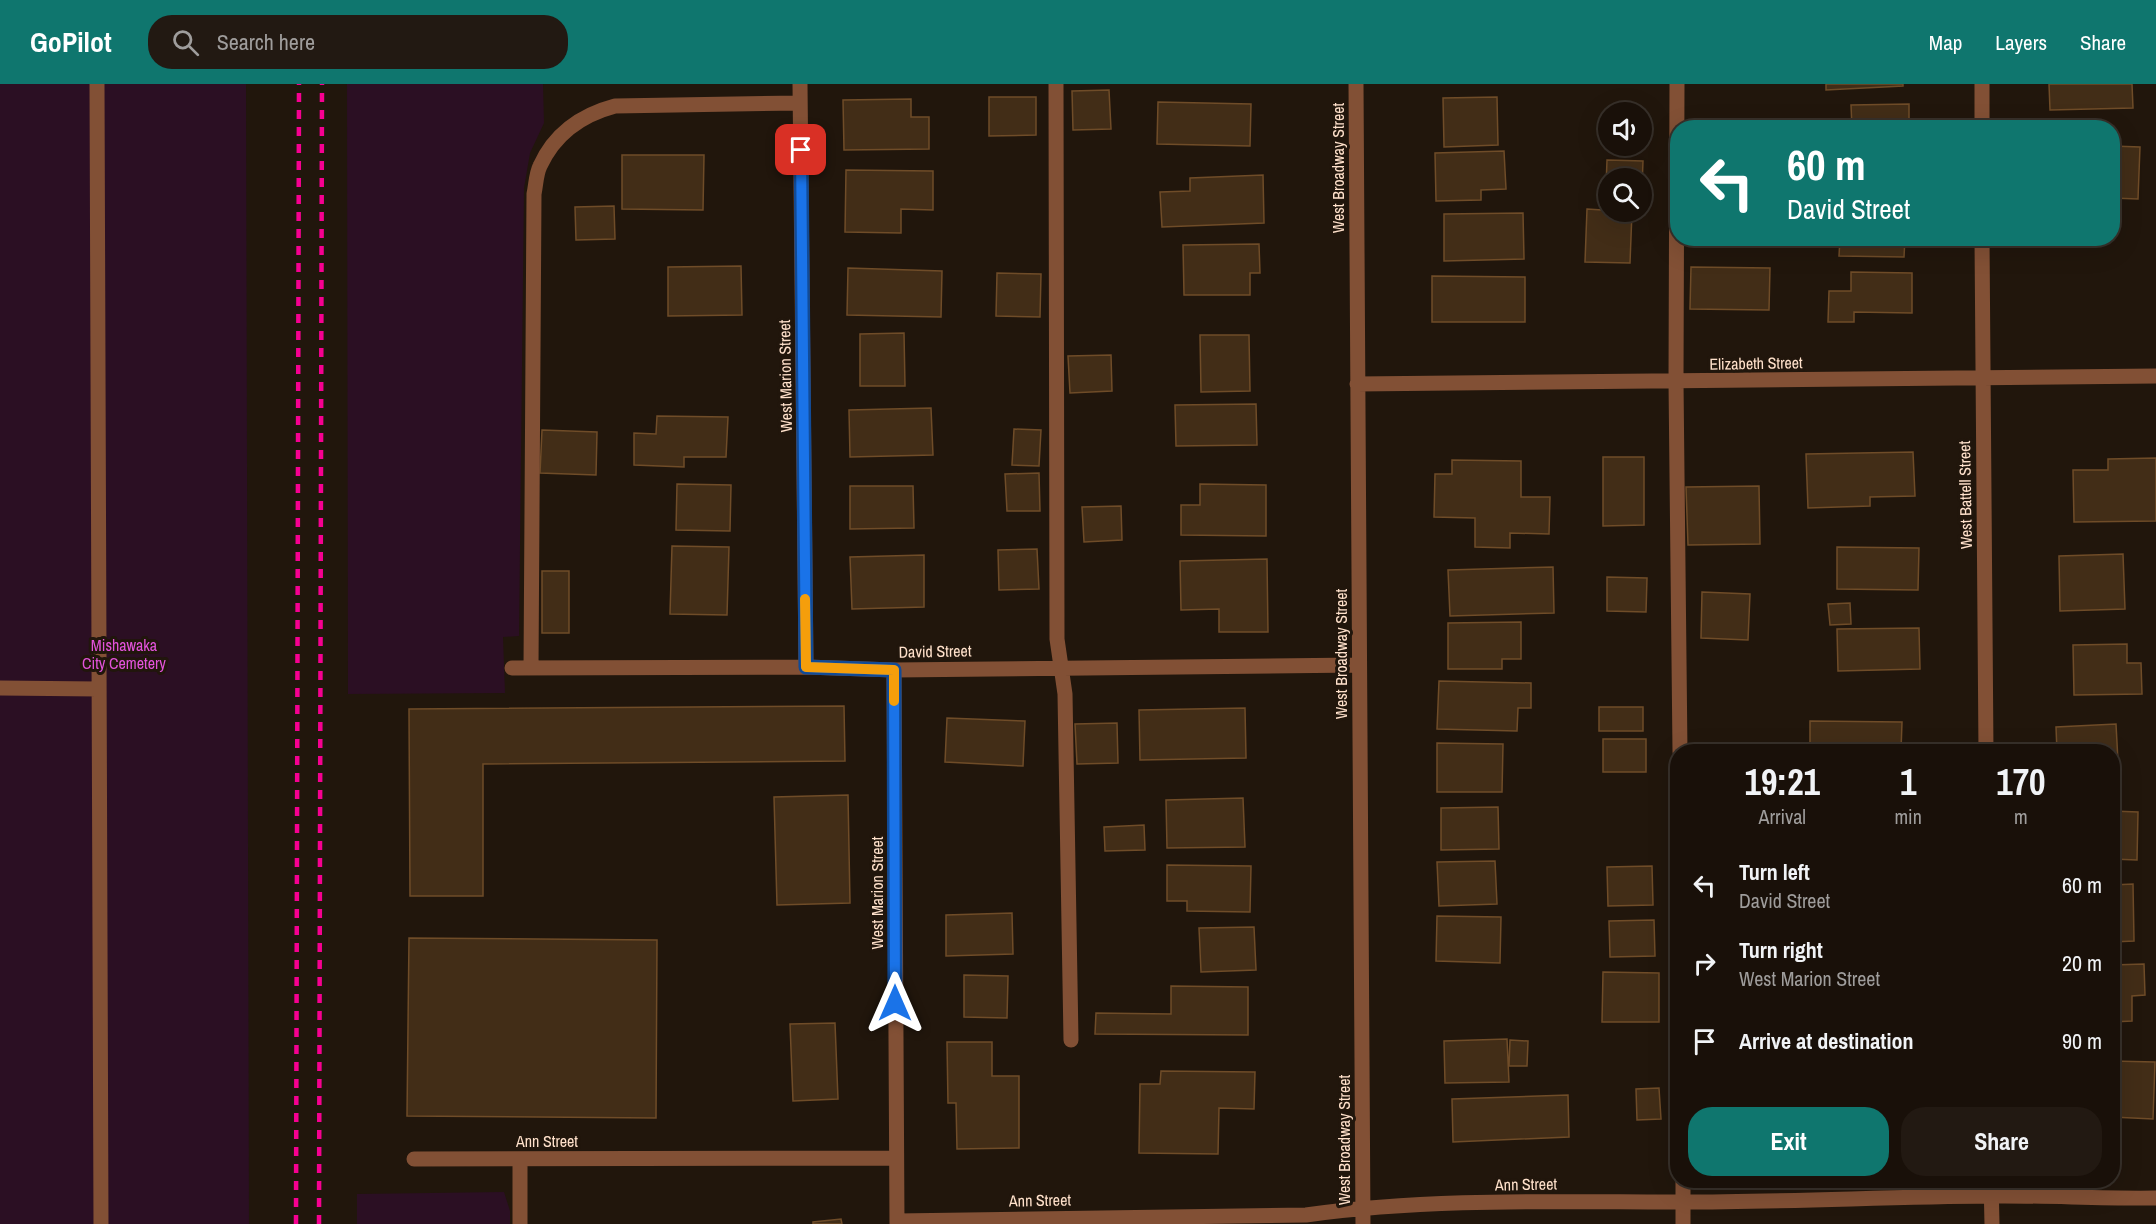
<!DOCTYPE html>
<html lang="en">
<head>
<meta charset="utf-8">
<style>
  :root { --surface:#191009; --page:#221912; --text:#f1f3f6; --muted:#9f9d9c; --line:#37302a; --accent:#0f766e }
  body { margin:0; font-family:"Archivo Narrow",sans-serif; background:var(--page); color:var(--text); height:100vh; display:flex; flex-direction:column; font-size:22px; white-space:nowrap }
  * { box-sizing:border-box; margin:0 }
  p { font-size:20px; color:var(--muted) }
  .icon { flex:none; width:33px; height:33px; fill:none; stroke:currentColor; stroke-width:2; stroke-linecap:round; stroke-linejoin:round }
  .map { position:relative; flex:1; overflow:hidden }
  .side { position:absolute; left:1670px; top:660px; width:450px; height:444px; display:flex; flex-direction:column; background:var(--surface); border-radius:24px; box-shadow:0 6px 24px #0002,0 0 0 2px var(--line) }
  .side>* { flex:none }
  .hud { position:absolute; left:1670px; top:36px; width:450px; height:126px; border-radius:24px; box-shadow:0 6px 24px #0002,0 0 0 2px var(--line); background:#0f766e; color:#fff; overflow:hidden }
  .buttons { position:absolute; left:1598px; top:18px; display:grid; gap:12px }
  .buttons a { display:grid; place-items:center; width:54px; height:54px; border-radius:50%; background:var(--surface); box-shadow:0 6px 24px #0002,0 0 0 2px var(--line); font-size:30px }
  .pin { position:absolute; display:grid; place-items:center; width:51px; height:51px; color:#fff; margin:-26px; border-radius:12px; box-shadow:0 3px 9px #0006 }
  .me { position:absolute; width:66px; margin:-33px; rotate:0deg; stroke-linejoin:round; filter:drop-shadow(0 0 4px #0008) }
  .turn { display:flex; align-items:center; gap:21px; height:126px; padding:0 18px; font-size:27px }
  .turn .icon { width:78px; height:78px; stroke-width:2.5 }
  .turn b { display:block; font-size:42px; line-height:51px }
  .eta { display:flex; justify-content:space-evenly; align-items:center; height:102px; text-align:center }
  .eta b { font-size:36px; font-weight:700; line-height:42px }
  .action { display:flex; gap:12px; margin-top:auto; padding:12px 18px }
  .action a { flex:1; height:69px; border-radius:24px; background:var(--accent); color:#fff; font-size:24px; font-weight:700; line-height:69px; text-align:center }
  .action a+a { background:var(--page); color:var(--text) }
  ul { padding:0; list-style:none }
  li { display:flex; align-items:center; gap:18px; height:78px; padding:0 18px }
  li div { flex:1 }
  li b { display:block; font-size:22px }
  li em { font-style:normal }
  header { display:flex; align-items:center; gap:36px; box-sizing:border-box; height:84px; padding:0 30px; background:var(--accent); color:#fff }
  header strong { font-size:28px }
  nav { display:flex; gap:33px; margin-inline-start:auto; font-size:21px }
  .search { width:420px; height:54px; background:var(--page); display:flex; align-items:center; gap:15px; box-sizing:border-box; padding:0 21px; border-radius:24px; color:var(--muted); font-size:22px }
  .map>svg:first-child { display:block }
  .green { fill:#2b0f23 }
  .building { fill:#422d17; stroke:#6f4c28; stroke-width:1.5 }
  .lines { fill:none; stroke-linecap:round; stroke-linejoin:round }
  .minor { stroke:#825035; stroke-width:15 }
  .rail { stroke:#f60091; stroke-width:4.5; stroke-dasharray:9 8; stroke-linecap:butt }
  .route-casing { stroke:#114b97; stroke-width:15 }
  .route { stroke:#1a73e8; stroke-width:10 }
  .slow { stroke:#f59e0b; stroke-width:10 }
  .labels { text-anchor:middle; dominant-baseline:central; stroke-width:6; stroke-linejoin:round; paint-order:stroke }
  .street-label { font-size:16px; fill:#ffe1cb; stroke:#21160c }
  .park-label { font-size:16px; fill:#e353db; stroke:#21160c }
</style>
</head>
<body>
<header>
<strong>GoPilot</strong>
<div class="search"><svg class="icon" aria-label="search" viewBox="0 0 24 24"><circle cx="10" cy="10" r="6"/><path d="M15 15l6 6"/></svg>Search here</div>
<nav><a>Map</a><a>Layers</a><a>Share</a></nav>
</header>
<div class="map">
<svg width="2156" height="1140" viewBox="0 0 2156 1140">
  <rect width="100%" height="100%" fill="#21160c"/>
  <path class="green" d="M0 0H246L249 1140H0Z
    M347 0H543L544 39 530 69 524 104 519 552 503 553 505 609 348 610Z
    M504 1108 510 1127V1140H357V1110Z"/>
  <path class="building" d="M1826 0H1903V2L1826 6Z
    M2049 0H2132L2133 24 2050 26Z
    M1109 6 1111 45 1073 46 1072 7Z
    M989 13H1036V51L989 52Z
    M1497 13 1498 61 1444 63 1443 14Z
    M911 15V33H929V65L844 66 843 16Z
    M1158 18 1251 20 1250 62 1157 60Z
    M1909 20V44H1852L1851 21Z
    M1608 62H1634V64L1608 66Z
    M2112 62 2140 63 2138 115 2112 114Z
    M1504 67 1506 105 1481 106V116L1436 117 1435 69Z
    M622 71H704L703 126 622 125Z
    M1607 76 1643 77 1642 103 1641 94H1608V103H1606Z
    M846 86 933 87V126L901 125V149L845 148Z
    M1263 91 1264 139 1162 143 1160 108 1190 107V94Z
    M614 122 615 155 576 156 575 123Z
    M1587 125 1632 128 1630 179 1585 178Z
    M1523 129 1524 175 1444 177V130Z
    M1840 154H1905L1904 173 1839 172Z
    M1259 160 1260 189H1250V211H1184L1183 161Z
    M741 182 742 231 668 232V183Z
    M1691 183 1770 184 1769 226 1690 225Z
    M848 184 942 187 941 233 847 231Z
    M1851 188 1912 189V229L1854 228V238H1828L1829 207H1851Z
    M997 189 1041 190 1040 233 996 232Z
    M1432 192 1525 193V238H1432Z
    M904 249 905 302H860V250Z
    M1200 251H1249L1250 307 1201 308Z
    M1111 271 1112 307 1070 309 1068 272Z
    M1256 320 1257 361 1176 362 1175 321Z
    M931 324 933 371 850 373 849 326Z
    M657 332 728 333 726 373H684V383L634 381V349L656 350Z
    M1014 345 1041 346 1039 382 1012 381Z
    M542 346 597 348 596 391 540 389Z
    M1913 368 1915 412 1870 413V422L1808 424 1806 370Z
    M1603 373H1644V441L1603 442Z
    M2156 374V437L2074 438 2073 386H2108V375Z
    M1452 376 1521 377V413H1550L1549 450 1510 449V464L1475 463V434L1434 433 1435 390H1452Z
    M1039 389 1040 427H1007L1005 390Z
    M677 400 731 401 730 447 676 446Z
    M1200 400 1266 401V452L1181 451V421H1200Z
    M850 402H913L914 444 850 445Z
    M1759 402 1760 460 1688 461 1686 403Z
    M1121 422 1122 456 1084 458 1082 423Z
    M672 462 729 463 727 531 670 530Z
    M1837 463 1919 464 1918 506 1837 505Z
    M1037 465 1039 505 999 506 998 466Z
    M2123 470 2125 525 2060 527 2059 472Z
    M924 471V523L852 525 850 473Z
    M1267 475 1268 548H1219V525L1181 526 1180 477Z
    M1553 483 1554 529 1450 532 1448 486Z
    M542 487H569V549H542Z
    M1607 493 1647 494 1646 528 1607 527Z
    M1702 508 1750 510 1748 556 1701 554Z
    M1850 519 1851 540 1830 541 1828 520Z
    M1521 538V575H1502V585H1448V539Z
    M1919 544 1920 585 1838 587 1837 545Z
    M2127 560V579H2141L2142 610 2074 611 2073 561Z
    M1439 597 1531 599V624H1518L1517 647 1437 645Z
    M844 622 845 677 483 680V812H410L409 625Z
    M1599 623H1643V647H1599Z
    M1245 624 1246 674 1140 676 1139 626Z
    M947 634 1025 637 1023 682 945 678Z
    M1810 637 1902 638 1901 667 1810 668Z
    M1117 639 1118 679 1077 680 1075 640Z
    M2116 640 2119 696H2112V668H2057L2056 643Z
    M1603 655H1646V688H1603Z
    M1437 659 1503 660 1502 708H1437Z
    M1766 660V668H1725V662Z
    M848 711 850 819 777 821 774 713Z
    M1243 714 1245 763 1167 764 1166 716Z
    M1498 723 1499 765 1441 766V724Z
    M2112 727 2138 728 2137 776 2112 775Z
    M1144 741 1145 766 1105 767 1104 743Z
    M1495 777 1497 820 1439 822 1437 778Z
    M1167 781 1251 782 1250 828 1187 827V817H1167Z
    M1652 782 1653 821 1608 822 1607 783Z
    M2133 800 2134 857 2112 858V801Z
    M1012 829 1013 870 946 872V831Z
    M1437 832 1501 833 1500 879 1436 877Z
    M1654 836 1655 872 1610 873 1609 837Z
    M1254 843 1256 886 1201 888 1199 844Z
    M409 854 657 856 656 1034 407 1032Z
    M2144 880 2145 911 2132 912V937L2112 938V881Z
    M1603 888 1659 889V938H1602Z
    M964 891 1008 892 1007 934 964 933Z
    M1171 902 1248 903V951L1095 950 1096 929 1171 930Z
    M835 939 838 1015 793 1017 790 940Z
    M1507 955 1509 998 1445 999 1444 957Z
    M1510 956 1528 957 1527 982H1509Z
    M947 958H992V992H1019V1064L957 1065 956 1019H948Z
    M2112 977 2155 978 2153 1035 2112 1033Z
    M1161 987 1255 988 1254 1025 1219 1024 1218 1070 1139 1069 1140 1000H1160Z
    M1659 1004 1661 1035 1637 1036 1636 1005Z
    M1568 1011 1569 1053 1453 1058 1452 1015Z
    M841 1135 842 1140H813V1138Z"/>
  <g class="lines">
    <path class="minor" d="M97 0 101 1140
      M800 0 806 583
      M1056 0 1057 555 1065 610 1071 956
      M1356 0 1363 1140
      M1677 0 1676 298 1680 668
      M1982 0V44
      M1982 154 1986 668
      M1357 300 2156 292
      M512 584 806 583 894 586 1359 581
      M531 584 534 110C536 101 536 90 540 82 555 49 581 31 615 22L800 19
      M894 586 897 1140
      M0 604 98 605
      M414 1075 896 1074
      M520 1075V1140
      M1683 1096V1140
      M1991 1096 1992 1140
      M897 1137 1306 1131C1430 1114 1555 1118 1681 1118 1783 1118 1886 1113 1989 1112 2044 1111 2100 1115 2156 1114"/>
    <path class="rail" d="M296 1140 299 0
      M319 1140 322 0"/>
  </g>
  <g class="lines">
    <defs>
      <path id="route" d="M801 66 806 583 894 586 895 919"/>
    </defs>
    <use href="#route" class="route-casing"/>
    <use href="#route" class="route"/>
    <path class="slow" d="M805 515 806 583 894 586V617"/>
  </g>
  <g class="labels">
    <g class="street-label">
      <text transform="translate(1338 84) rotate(-90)">West Broadway Street</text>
      <text transform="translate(1756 279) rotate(-1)">Elizabeth Street</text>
      <text transform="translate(785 292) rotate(-91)">West Marion Street</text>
      <text transform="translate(1965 411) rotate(-91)">West Battell Street</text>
      <text transform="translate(935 567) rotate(-1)">David Street</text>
      <text transform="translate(1341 570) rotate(-90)">West Broadway Street</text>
      <text transform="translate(877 809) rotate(-90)">West Marion Street</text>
      <text transform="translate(1344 1056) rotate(-90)">West Broadway Street</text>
      <text x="547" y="1057">Ann Street</text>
      <text transform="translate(1526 1100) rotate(-1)">Ann Street</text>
      <text transform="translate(1040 1116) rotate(-1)">Ann Street</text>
    </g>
    <g class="park-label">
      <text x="124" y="561">Mishawaka<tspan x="124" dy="18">City Cemetery</tspan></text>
    </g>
  </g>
</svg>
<div class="buttons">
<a><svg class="icon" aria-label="sound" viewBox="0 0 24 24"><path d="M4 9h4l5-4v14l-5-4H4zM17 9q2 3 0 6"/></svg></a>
<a><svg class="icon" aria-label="search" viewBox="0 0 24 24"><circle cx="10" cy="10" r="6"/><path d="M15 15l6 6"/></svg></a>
</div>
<div class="pin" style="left:801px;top:66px;background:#d93025"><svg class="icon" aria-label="arrive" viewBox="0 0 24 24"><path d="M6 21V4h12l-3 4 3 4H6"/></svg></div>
<svg class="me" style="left:895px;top:919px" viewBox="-20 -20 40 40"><path d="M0-17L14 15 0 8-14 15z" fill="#1a73e8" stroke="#fff" stroke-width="4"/></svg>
<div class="hud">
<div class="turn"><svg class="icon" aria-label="left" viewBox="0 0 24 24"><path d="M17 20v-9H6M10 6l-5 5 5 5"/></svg><div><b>60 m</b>David Street</div></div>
</div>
<section class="side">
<div class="eta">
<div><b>19:21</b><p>Arrival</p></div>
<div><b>1</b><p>min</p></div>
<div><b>170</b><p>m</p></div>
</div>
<ul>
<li><svg class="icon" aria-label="left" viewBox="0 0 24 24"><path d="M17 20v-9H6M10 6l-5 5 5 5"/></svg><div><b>Turn left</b><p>David Street</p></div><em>60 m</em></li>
<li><svg class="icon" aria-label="right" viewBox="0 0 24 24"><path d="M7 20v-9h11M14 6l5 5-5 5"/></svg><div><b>Turn right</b><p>West Marion Street</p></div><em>20 m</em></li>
<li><svg class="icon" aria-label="arrive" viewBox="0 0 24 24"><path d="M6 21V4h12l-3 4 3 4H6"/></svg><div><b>Arrive at destination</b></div><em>90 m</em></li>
</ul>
<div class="action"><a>Exit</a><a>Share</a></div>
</section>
</div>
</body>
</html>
